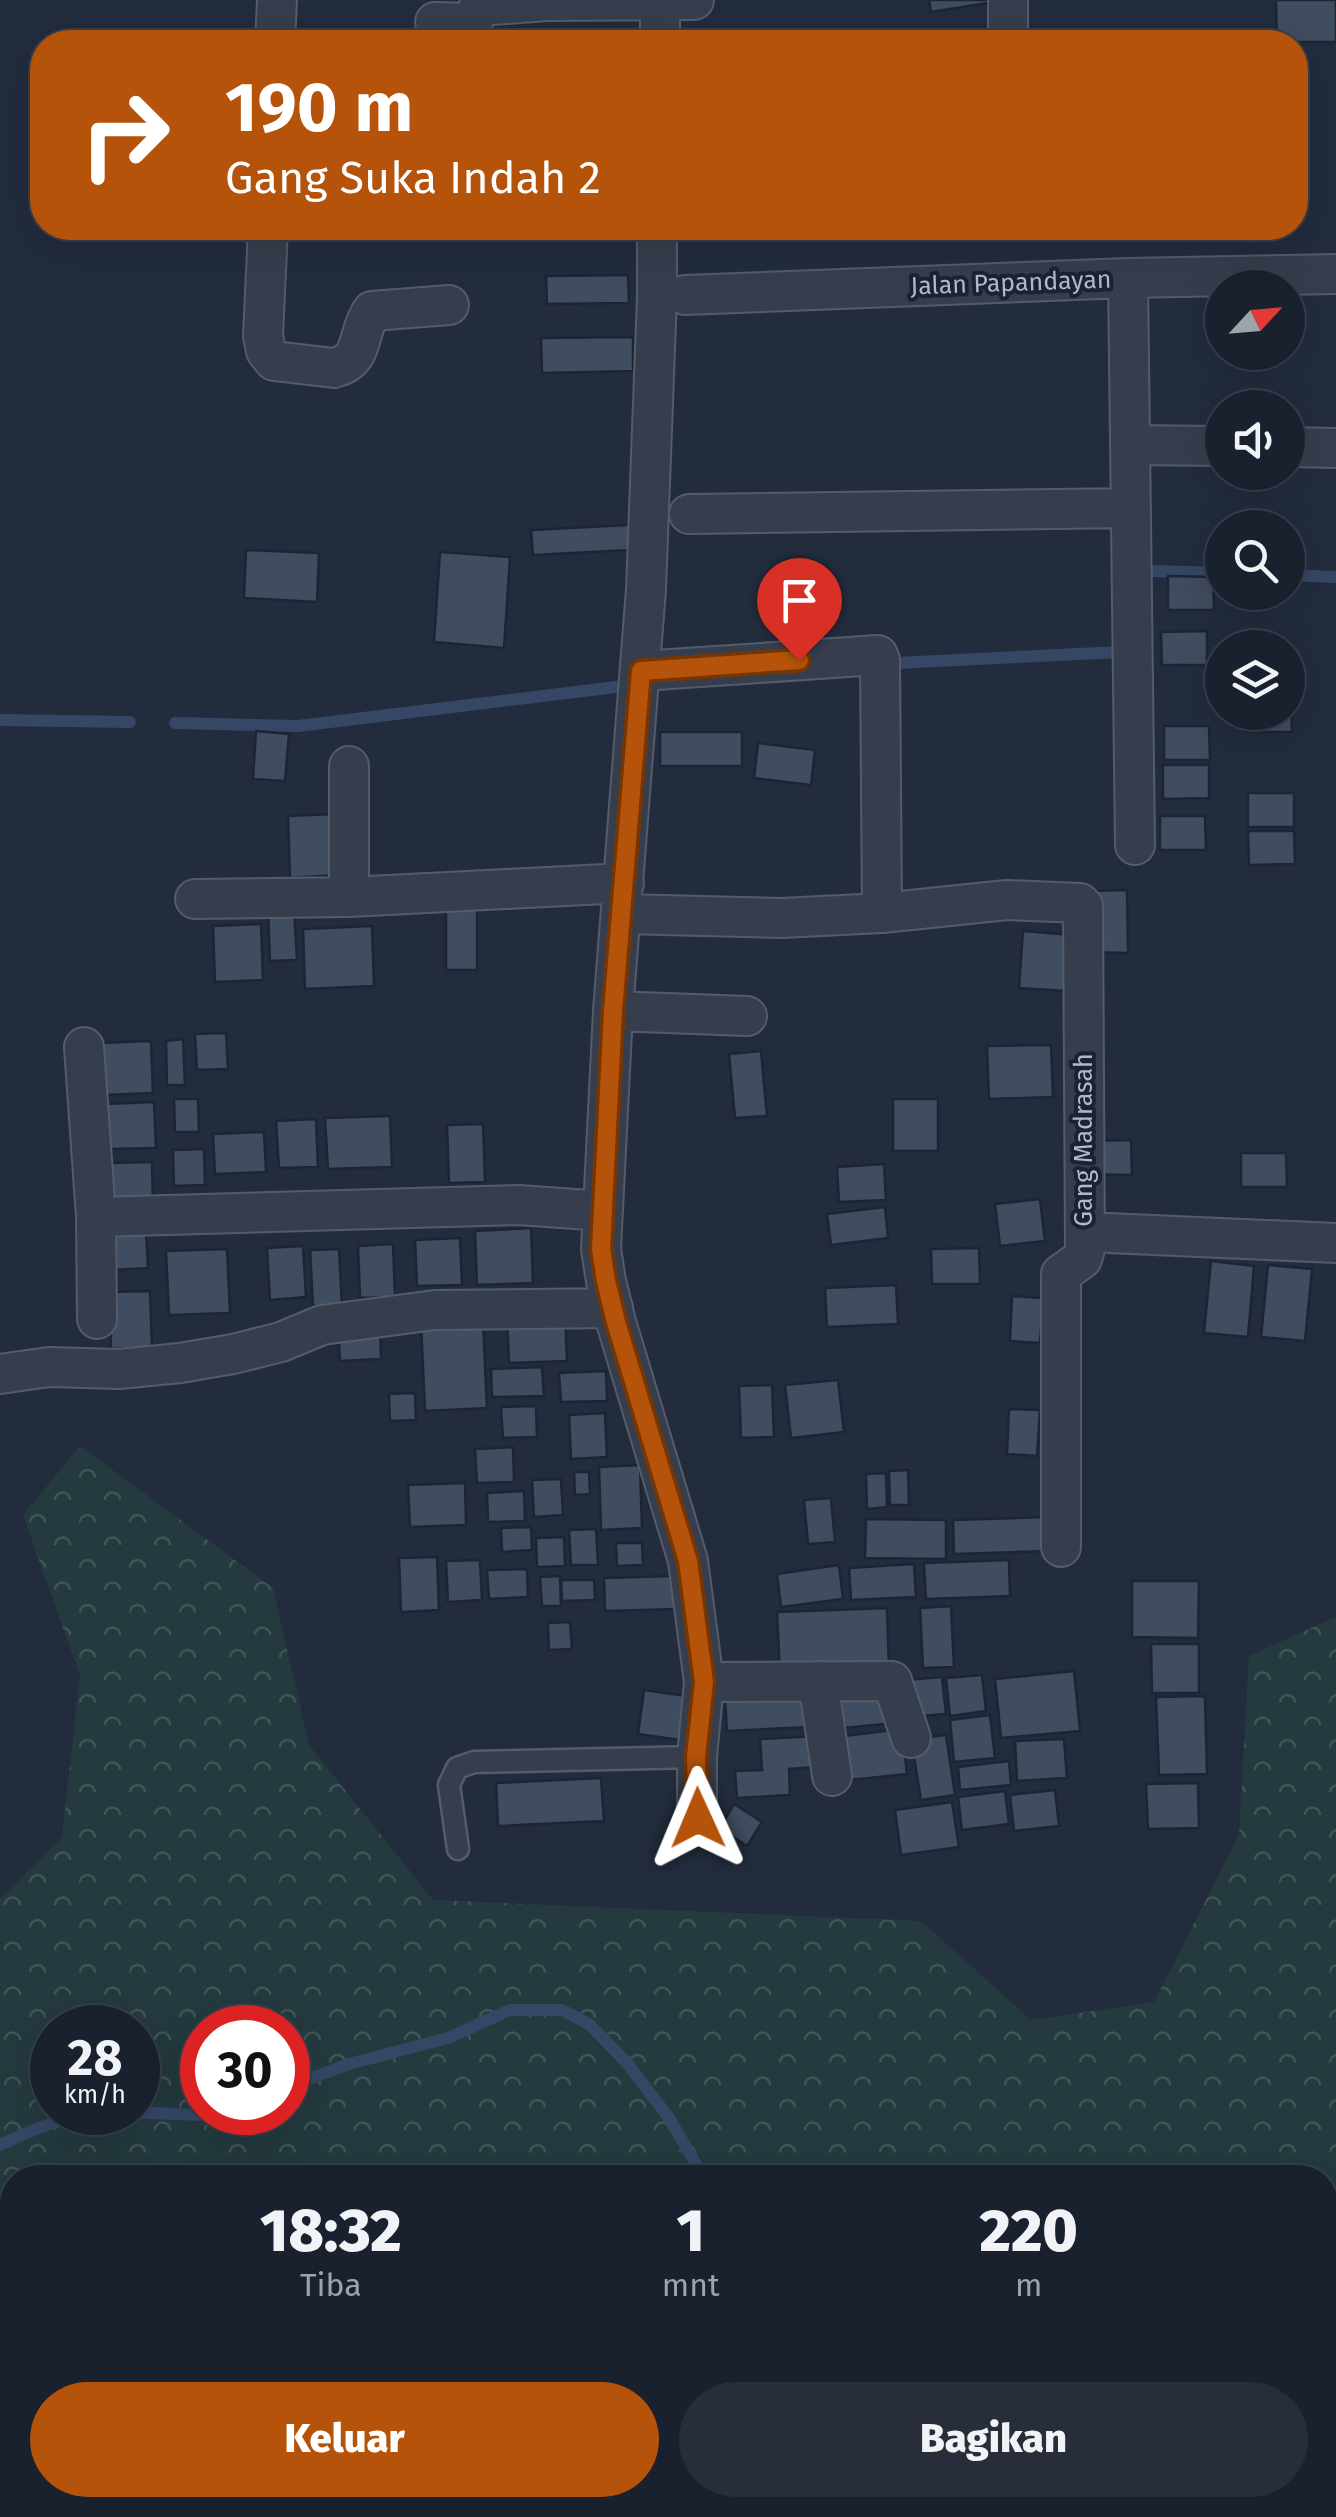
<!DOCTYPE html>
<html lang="id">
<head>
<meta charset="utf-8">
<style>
  :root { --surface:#1a212e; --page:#272e3a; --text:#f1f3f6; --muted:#9fa3aa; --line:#383e4a; --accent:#b45309 }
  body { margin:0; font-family:"Fira Sans",sans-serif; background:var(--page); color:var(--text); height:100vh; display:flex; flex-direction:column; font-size:38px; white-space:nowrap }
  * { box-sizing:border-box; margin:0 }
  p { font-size:32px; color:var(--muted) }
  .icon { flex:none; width:55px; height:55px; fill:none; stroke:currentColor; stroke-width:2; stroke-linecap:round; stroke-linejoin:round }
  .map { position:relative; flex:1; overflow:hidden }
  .sheet { position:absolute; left:0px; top:2165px; width:1338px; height:352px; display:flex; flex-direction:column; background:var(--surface); border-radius:40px 40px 0 0; box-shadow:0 10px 40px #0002,0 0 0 2px var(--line) }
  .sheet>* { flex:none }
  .top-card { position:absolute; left:30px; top:30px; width:1278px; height:210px; border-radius:40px; box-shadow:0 10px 40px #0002,0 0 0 2px var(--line); background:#b45309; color:#fff; overflow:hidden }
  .needle { width:65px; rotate:64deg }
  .controls { position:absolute; left:1205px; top:270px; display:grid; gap:20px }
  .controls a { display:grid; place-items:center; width:100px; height:100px; border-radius:50%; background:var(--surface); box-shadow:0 10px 40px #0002,0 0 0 2px var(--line); font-size:50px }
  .speed { position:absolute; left:30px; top:2005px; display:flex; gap:20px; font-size:50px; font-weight:700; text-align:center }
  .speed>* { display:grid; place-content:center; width:130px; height:130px; border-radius:50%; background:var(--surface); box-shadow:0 10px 40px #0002,0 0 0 2px var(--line); line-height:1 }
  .speed small { font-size:25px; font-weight:400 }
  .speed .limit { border:15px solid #d22; background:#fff; color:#111 }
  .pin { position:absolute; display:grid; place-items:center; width:85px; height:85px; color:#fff; margin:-102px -42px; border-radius:50% 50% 50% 0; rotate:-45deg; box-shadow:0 0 10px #0007 }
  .pin .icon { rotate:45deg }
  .me { position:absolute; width:110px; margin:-55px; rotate:359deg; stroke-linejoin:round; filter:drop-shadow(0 0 8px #0008) }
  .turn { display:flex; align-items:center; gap:35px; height:210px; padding:0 30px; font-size:45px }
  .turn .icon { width:130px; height:130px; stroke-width:2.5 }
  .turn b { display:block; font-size:70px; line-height:85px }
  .eta { display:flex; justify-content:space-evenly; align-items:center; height:170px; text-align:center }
  .eta b { font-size:60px; font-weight:800; line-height:70px }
  .primary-button { display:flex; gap:20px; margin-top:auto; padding:20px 30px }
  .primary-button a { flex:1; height:115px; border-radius:60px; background:var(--accent); color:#fff; font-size:40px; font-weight:800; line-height:115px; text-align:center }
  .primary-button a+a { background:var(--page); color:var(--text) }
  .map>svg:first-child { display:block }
  .forest { fill:url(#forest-crowns); fill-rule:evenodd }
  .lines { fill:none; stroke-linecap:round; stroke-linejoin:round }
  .stream { stroke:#354765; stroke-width:12 }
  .river { stroke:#354765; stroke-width:72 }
  .building { fill:#404c5f; stroke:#1d2534; stroke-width:2.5 }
  .service-casing { stroke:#545c6b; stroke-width:25 }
  .minor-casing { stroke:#545c6b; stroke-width:42 }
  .service { stroke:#363e4d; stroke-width:20 }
  .minor { stroke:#363e4d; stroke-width:38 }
  .route-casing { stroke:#753606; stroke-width:25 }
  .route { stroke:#b45309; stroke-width:18 }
  .labels { text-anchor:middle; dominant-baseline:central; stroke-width:8; stroke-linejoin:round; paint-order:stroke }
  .street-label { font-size:25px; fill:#b1b9c8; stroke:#1b2332 }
</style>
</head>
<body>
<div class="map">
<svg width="1336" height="2517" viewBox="0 0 1336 2517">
  <defs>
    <pattern id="forest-crowns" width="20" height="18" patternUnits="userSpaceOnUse" patternTransform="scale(2.5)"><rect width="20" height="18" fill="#243a3e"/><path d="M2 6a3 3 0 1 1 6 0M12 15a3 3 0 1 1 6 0" fill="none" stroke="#415458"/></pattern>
  </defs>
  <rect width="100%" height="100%" fill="#222c3d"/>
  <path class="forest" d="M80 1446 273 1588 309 1745 433 1900 921 1921 1031 2020 1154 2002 1239 1835 1249 1656 1336 1617V2242L1325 2243V2178H331L269 2164 207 2178H12V2255L0 2269V1899L62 1837 80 1676 23 1515ZM52 2028H138V2112H52ZM202 2028H288V2112H202Z"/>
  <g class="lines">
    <path class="stream" d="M1153 571 1222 573
      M1288 575 1336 577
      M896 663 1120 652 1121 642
      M0 720 130 722
      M175 723 298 726 616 687
      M288 2087 349 2064 448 2038 510 2010H562L589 2024 627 2063 669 2118 704 2178
      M130 2112 196 2115 206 2112
      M0 2145C37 2127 66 2117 107 2112
      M1325 2201 1336 2194"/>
    <path class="river" d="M0 2365 12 2354
      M1325 2368 1336 2365
      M635 2505 640 2517
      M1081 2517 1089 2505"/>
  </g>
  <path class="building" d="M929 0H993L994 2 931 12Z
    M1276 0H1336V42H1277Z
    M628 275 629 303 547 304 546 276Z
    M633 337V371L542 373 541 338Z
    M629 525 630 550 533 555 531 530Z
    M246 550 319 553 317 602 244 598Z
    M440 552 510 557 504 648 434 642Z
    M1168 576 1213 577 1214 610H1168Z
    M1207 631V665H1162L1161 632Z
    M1288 698H1291L1292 732H1246V712H1288Z
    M1164 726H1209L1210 760H1164Z
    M256 731 289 734 285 781 253 779Z
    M660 732H742V766H660Z
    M758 743 815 750 811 785 754 778Z
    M1163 765H1209V798L1163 799Z
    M1248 793H1294V827H1248Z
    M335 814 338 875 290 878 288 816Z
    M1160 816H1205L1206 850H1160Z
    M1248 831H1294L1295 864 1249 865Z
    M1127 890 1128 953 1087 952 1086 891Z
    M477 896V970H446V897Z
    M294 908 297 960 270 961 268 909Z
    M261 924 263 980 215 982 213 926Z
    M372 926 374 986 305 989 303 929Z
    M1023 931 1071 935 1067 991 1019 988Z
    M226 1033 228 1069 197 1070 195 1034Z
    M183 1039 185 1085H167L166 1041Z
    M151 1041 153 1093 104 1095 101 1043Z
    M1051 1045 1053 1097 989 1099 987 1046Z
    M761 1051 767 1116 735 1118 729 1054Z
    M174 1099H198L199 1132H175Z
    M893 1099H938V1151H893Z
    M154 1102 156 1148 108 1149 105 1104Z
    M390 1116 392 1167 328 1169 325 1118Z
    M316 1119 318 1167 279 1168 276 1121Z
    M483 1124 485 1182 449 1183 447 1125Z
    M264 1132 266 1172 215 1174 213 1134Z
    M1131 1140 1132 1175 1086 1174 1085 1141Z
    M204 1149 205 1185 174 1186 173 1150Z
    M1241 1153H1286L1287 1187H1241Z
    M152 1162 153 1205 109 1207 107 1163Z
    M884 1164 886 1200 839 1202 837 1167Z
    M1040 1199 1045 1241 1000 1246 995 1204Z
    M885 1207 888 1238 831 1245 827 1214Z
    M531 1228 533 1283 477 1285 475 1231Z
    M146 1231 148 1268 112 1270 110 1233Z
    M460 1238 462 1285 417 1286 415 1240Z
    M393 1244 395 1297 360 1298 358 1246Z
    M303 1246 306 1297 270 1300 267 1248Z
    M979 1248 980 1284H932L931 1249Z
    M227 1249 230 1313 169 1315 166 1251Z
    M339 1249 342 1305 313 1306 310 1250Z
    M1211 1261 1254 1266 1248 1337 1204 1333Z
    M1268 1265 1312 1269 1305 1341 1261 1337Z
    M896 1285 898 1324 827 1327 825 1288Z
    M150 1291 152 1347 111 1349 109 1292Z
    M1012 1296 1043 1298 1040 1343 1010 1341Z
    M565 1313 567 1361 509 1363 507 1315Z
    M483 1322 487 1408 425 1411 421 1324Z
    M380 1326 381 1359 340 1361 338 1328Z
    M542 1367 544 1396 492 1397 491 1369Z
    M606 1371 607 1401 561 1402 559 1373Z
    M838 1380 844 1432 791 1438 785 1385Z
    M772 1385 774 1437 741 1438 739 1386Z
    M415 1393 416 1420 390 1421 389 1394Z
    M536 1406 537 1437 503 1438 501 1407Z
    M1009 1409 1040 1410 1037 1456 1007 1454Z
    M605 1413 607 1457 571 1459 569 1415Z
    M513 1447 514 1482 477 1483 475 1449Z
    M640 1465 642 1528 601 1530 599 1467Z
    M908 1470 909 1505H890L889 1471Z
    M574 1472H589L590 1494 575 1495Z
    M886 1473 887 1507 867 1509 866 1474Z
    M561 1479 563 1515 534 1517 532 1480Z
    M465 1483 466 1525 410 1527 408 1485Z
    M524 1491 525 1521 488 1522 487 1493Z
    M831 1498 835 1542 808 1544 804 1500Z
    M1048 1517 1049 1551 954 1554 953 1520Z
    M866 1519 946 1520V1559L865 1558Z
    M531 1527 532 1550 502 1552 501 1528Z
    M596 1529 598 1565H571L569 1530Z
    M564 1537 565 1566 537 1567 536 1538Z
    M616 1543H642L643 1565 617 1566Z
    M437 1557 439 1610 401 1612 399 1558Z
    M480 1560 482 1600 448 1602 446 1561Z
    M1009 1560 1010 1596 926 1599 924 1563Z
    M914 1564 916 1597 851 1600 849 1568Z
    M839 1565 843 1599 781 1607 777 1574Z
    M527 1569 528 1597 489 1599 487 1570Z
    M560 1576 561 1606H542L540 1577Z
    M674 1576 675 1609 605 1611 604 1578Z
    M561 1580H594L595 1600 562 1601Z
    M1132 1581H1199L1198 1638 1132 1637Z
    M951 1606 954 1667 923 1668 920 1608Z
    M887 1608 889 1668 780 1672 777 1612Z
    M570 1622 572 1649 549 1650 548 1623Z
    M1151 1644H1199V1693H1152Z
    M1074 1671 1080 1731 1001 1738 995 1679Z
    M982 1675 986 1711 950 1716 946 1678Z
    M942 1677 946 1714 909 1717 906 1680Z
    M891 1684 895 1723 833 1729 829 1690Z
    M644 1690 693 1697 687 1741 638 1734Z
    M807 1694 809 1727 727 1731 725 1698Z
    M1205 1696 1207 1774 1159 1775 1156 1697Z
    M990 1715 995 1758 954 1762 950 1720Z
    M902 1729 907 1774 841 1781 836 1737Z
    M946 1735 955 1795 921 1800 913 1751 922 1738Z
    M815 1736 818 1767 789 1769 790 1795 737 1798 735 1771 762 1770 760 1739Z
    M1064 1739 1067 1778 1017 1781 1015 1741Z
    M1009 1761 1011 1785 960 1790 958 1767Z
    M601 1778 604 1821 498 1826 496 1783Z
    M1198 1783 1199 1828 1148 1829 1146 1784Z
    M1055 1790 1059 1826 1014 1831 1010 1795Z
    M1005 1791 1009 1824 962 1830 958 1797Z
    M952 1802 959 1847 901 1855 895 1810Z
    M734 1804 762 1822 747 1846 720 1828Z"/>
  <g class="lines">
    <defs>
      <path id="service" d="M458 1849 449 1785 457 1768 474 1762 697 1757"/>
      <path id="minor" d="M1008 0V42
        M435 22 468 23 475 17 479 6 547 1 694 0
        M275 42 277 0
        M660 42V0
        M268 228 263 336 266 351 274 361 334 368C366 360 356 333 372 311L449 305
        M657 228V296L646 589 613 1011 601 1249 606 1281 616 1322 688 1561 704 1682 697 1757V1818
        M1128 278 1135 845
        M685 295 1128 278 1336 274
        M1130 445 1222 446
        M1288 447 1336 448
        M689 514 1131 508
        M641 671 878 655 880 660 882 913
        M349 897V766
        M195 899 349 897 624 883
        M622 914 781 918 882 913 1007 900 1080 903 1083 906 1085 1249 1082 1259 1061 1274V1547
        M613 1011 747 1016
        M84 1047 96 1217
        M1108 1233 1336 1243
        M97 1319 96 1217 519 1205 603 1211
        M0 1374 49 1367 119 1369 180 1363 233 1354 281 1342 322 1325 435 1310 613 1308
        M818 1681 832 1776
        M704 1682 892 1681 911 1738"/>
    </defs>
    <use href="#service" class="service-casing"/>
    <use href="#minor" class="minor-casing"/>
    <use href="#service" class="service"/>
    <use href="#minor" class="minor"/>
  </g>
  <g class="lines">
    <defs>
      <path id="route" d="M698 1818 696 1757 704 1682 688 1561 616 1322 606 1281 601 1249 613 1011 641 671 799 660"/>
    </defs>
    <use href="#route" class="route-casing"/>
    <use href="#route" class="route"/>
  </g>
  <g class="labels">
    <g class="street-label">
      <text transform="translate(1011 283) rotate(-2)">Jalan Papandayan</text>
      <text transform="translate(1084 1140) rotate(-90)">Gang Madrasah</text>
    </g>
  </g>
</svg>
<div class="controls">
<a><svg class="needle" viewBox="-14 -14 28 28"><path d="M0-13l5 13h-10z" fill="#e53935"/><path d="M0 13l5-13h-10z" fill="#9fa3aa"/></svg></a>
<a><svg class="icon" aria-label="sound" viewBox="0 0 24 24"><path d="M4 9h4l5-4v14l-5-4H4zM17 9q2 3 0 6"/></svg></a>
<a><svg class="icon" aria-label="search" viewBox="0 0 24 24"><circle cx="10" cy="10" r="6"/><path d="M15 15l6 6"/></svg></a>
<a><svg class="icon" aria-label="layers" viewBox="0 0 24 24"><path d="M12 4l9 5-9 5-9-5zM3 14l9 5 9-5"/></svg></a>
</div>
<div class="speed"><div>28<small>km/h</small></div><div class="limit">30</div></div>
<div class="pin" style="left:799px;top:660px;background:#d93025"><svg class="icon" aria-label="arrive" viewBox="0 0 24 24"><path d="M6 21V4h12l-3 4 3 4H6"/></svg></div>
<svg class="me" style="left:698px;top:1818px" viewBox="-20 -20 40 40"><path d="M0-17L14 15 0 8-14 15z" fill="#b45309" stroke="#fff" stroke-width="4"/></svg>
<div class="top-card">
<div class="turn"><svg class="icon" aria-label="right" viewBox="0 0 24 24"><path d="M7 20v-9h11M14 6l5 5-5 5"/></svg><div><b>190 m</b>Gang Suka Indah 2</div></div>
</div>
<section class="sheet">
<div class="eta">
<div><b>18:32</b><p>Tiba</p></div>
<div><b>1</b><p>mnt</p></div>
<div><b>220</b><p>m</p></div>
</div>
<div class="primary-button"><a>Keluar</a><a>Bagikan</a></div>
</section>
</div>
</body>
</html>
